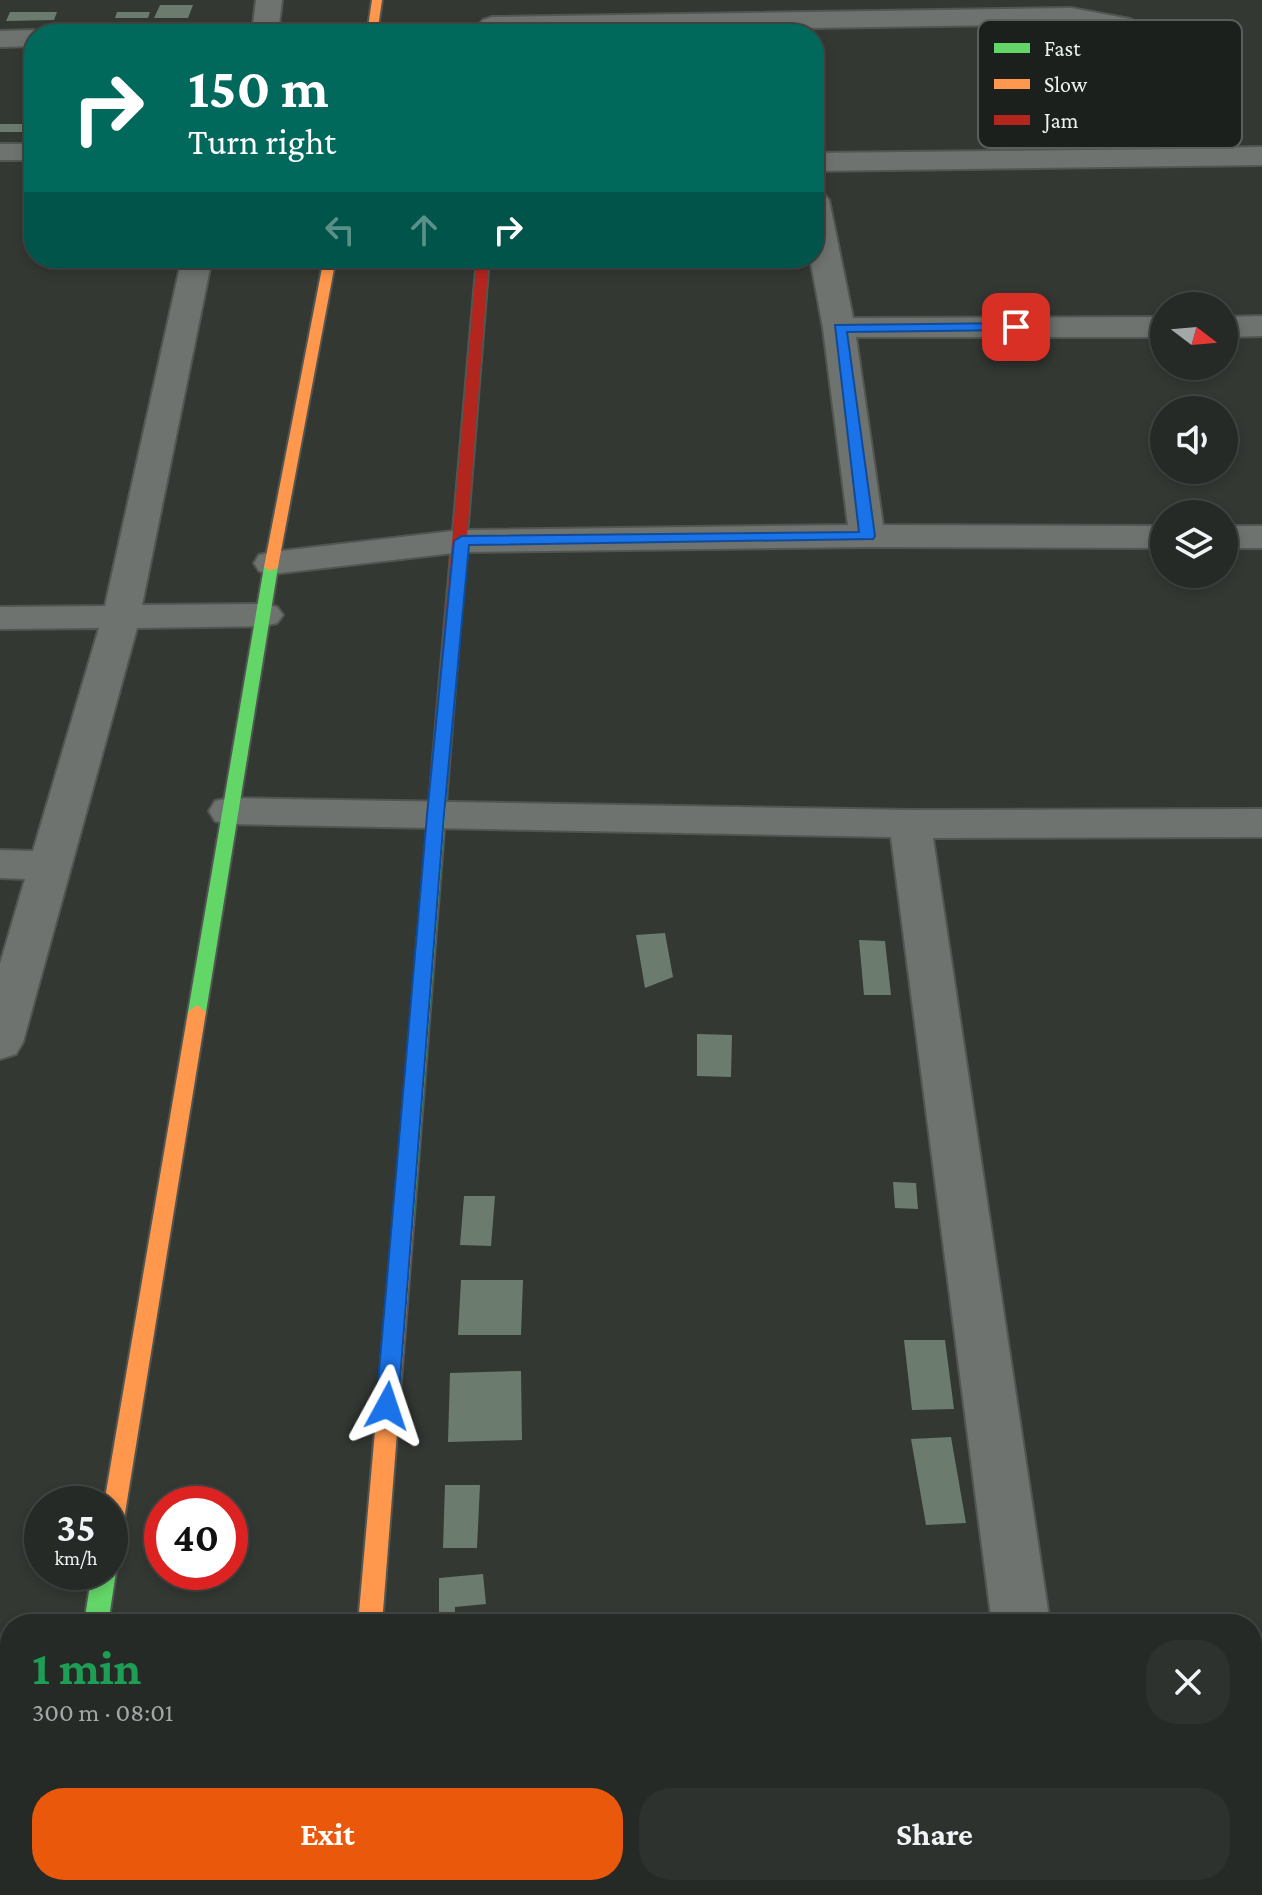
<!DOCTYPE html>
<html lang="en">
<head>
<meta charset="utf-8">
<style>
  :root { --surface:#262a26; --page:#2e322e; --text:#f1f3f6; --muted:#a4a7a7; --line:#424643; --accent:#ea580c }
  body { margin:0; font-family:"Crimson Pro",serif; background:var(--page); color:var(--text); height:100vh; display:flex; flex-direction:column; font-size:30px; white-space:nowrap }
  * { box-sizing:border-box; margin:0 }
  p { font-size:26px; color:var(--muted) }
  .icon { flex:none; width:44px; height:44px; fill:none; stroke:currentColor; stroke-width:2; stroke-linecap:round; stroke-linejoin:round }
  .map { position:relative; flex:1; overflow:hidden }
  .details { position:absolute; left:0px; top:1614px; width:1262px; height:282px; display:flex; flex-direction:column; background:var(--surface); border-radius:32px 32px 0 0; box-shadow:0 4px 12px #0003,0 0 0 2px var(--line) }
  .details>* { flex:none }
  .top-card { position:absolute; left:24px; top:24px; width:800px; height:244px; border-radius:32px; box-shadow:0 4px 12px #0003,0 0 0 2px var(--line); background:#00695c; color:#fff; overflow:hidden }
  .needle { width:52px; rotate:106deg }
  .fabs { position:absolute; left:1150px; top:292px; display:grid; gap:16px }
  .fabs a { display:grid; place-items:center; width:88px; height:88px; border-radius:50%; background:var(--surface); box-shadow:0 4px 12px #0003,0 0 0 2px var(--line); font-size:40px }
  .speed { position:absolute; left:24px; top:1486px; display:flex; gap:16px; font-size:40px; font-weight:700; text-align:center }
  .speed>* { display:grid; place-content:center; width:104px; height:104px; border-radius:50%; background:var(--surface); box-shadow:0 4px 12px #0003,0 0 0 2px var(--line); line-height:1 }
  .speed small { font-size:20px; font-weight:400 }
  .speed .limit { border:12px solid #d22; background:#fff; color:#111 }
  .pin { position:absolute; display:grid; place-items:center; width:68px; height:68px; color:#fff; margin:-34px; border-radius:16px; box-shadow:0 4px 12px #0006 }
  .me { position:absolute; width:88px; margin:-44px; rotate:5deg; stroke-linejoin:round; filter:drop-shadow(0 0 6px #0008) }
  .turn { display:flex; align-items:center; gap:28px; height:168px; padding:0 32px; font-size:36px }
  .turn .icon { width:104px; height:104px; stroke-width:2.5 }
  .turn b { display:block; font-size:56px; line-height:68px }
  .lanes { display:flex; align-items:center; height:76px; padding:0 32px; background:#0003; justify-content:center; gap:40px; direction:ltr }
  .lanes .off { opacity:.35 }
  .round { display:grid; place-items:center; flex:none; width:84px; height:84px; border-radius:32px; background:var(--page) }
  .head { display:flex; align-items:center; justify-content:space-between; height:136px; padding:0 32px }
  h1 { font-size:48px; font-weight:700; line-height:60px; color:#1e9e55 }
  .button { display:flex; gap:16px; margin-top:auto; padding:16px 32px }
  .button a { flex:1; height:92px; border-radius:32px; background:var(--accent); color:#fff; font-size:32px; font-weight:700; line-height:92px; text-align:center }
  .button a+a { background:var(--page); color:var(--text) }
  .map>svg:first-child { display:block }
  .building { fill:#6b7c6e }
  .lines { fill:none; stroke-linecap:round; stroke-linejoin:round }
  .street-casing { stroke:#525652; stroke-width:4 }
  .fast-casing { stroke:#525652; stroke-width:4 }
  .slow-casing { stroke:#525652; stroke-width:4 }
  .jam-casing { stroke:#525652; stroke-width:4 }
  .street { fill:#6e736f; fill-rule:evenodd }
  .fast { fill:#63d668; fill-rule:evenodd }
  .slow { fill:#ff974d; fill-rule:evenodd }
  .jam { fill:#b3261e; fill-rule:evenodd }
  .route { fill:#1a73e8; stroke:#114b97; stroke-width:2 }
  .key { fill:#1b201c; stroke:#5a5f5b; stroke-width:2 }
  .key-label { font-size:22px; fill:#ecf2ed }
</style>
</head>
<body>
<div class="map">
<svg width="1262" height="1895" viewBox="0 0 1262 1895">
  <rect width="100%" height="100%" fill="#333833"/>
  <path class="building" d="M160 5H193L188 18H154Z
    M10 12H57L54 20 6 21Z
    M117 12H150L148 18H115Z
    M0 124H34V132H0Z
    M665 933 673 977 645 988 636 935Z
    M859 940 885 941 891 995H864Z
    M697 1034 732 1035 731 1077 697 1076Z
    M893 1182 916 1183 918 1209 895 1208Z
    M464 1196H495L491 1246 460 1245Z
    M461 1280H523L521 1335H458Z
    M904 1340H945L954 1409 912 1410Z
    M521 1371 522 1440 448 1442 450 1373Z
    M951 1437 966 1523 926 1525 911 1439Z
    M445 1485H480L477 1548H443Z
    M483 1574 486 1604 455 1607V1624H439V1578Z"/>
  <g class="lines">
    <defs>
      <path id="street" d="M256 0H282L278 34H252Z
        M1071 8 1130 19 1156 34 1205 148 1262 147V165L814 171V153L1177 149 1135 44C1116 28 1095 26 1071 24L492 33 483 30 479 25 483 20 492 17Z
        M34 30 44 34H34V46L0 47V31Z
        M0 144H34V160H0Z
        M814 191 824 194 829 200 853 318 1164 317V337H856L883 525 1164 526V548L867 547 462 552 272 574 259 571 254 563 259 555 272 552 462 530 848 525 823 328 810 258H814Z
        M182 258H212L142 605 264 604 277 607 283 615 277 623 264 626 137 628 23 1042 16 1054 0 1059V964L25 879 0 878V850L33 851 99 628 0 629V607L105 606Z
        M1262 316V336L1224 337V317Z
        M1224 526H1262V548H1224Z
        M230 798 910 810 1262 809V837L933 838 1050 1624H992L891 837 230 824 215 821 209 811 215 801Z
        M317 1886H379V1895H317Z
        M1026 1886H1088L1090 1895H1028Z"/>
      <path id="fast" d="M271 563 278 567 206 1012 197 1019 188 1012 264 567Z
        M445 708 453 713 414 1215 411 1221 404 1223 397 1221 394 1215 437 713Z
        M110 1564 116 1572 108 1624H84L92 1572H110Z
        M39 1886H65L64 1895H38Z"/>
      <path id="slow" d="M372 0H382L377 34H367Z
        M324 258H336L278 567 271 571 264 567Z
        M197 1005 206 1012 121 1538 118 1545 110 1548V1504H104L188 1012Z
        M404 1207 411 1209 414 1215 382 1624H358L394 1215 397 1209Z"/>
      <path id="jam" d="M477 258H489L453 713 445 718 437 713Z"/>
    </defs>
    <use href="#street" class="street-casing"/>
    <use href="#fast" class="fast-casing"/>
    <use href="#slow" class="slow-casing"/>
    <use href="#jam" class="jam-casing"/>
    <use href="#street" class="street"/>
    <use href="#fast" class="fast"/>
    <use href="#slow" class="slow"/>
    <use href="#jam" class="jam"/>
  </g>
  <path class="route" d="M1016 323 1021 325V330L847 332 875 536 873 539 469 545 444 815 398 1406 395 1413 387 1415 380 1413 376 1406 427 815 454 541 462 536 859 532 835 325Z"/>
  <rect x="978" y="20" width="264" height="128" rx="12" class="key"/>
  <rect x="994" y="43" width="36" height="10" fill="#63d668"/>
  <rect x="994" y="79" width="36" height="10" fill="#ff974d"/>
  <rect x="994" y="115" width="36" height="10" fill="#b3261e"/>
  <g class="key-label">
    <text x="1044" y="56">Fast</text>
    <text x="1044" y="92">Slow</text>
    <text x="1044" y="128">Jam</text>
  </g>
</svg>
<div class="fabs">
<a><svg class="needle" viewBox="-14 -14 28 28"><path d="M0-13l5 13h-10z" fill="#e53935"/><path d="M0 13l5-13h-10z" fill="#a4a7a7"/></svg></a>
<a><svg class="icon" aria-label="sound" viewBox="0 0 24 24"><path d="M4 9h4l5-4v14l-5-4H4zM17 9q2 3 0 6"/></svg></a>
<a><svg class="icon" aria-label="layers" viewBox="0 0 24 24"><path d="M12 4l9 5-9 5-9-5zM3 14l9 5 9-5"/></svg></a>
</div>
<div class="speed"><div>35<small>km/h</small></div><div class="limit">40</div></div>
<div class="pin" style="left:1016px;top:327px;background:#d93025"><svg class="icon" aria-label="arrive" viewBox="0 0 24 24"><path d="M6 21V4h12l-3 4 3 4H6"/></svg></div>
<svg class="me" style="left:387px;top:1406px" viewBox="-20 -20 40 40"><path d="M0-17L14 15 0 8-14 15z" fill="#1a73e8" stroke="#fff" stroke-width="4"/></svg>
<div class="top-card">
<div class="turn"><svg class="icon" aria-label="right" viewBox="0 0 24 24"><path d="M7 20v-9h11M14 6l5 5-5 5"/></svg><div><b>150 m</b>Turn right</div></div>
<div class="lanes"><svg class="icon off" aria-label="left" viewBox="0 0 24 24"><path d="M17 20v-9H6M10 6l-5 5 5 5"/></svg><svg class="icon off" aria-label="ahead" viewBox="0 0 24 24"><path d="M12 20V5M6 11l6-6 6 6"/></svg><svg class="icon" aria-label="right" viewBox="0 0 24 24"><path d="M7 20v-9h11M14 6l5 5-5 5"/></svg></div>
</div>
<section class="details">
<div class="head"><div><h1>1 min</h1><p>300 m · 08:01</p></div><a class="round"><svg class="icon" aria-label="close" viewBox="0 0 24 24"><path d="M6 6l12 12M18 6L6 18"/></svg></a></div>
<div class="button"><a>Exit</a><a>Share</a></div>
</section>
</div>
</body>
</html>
